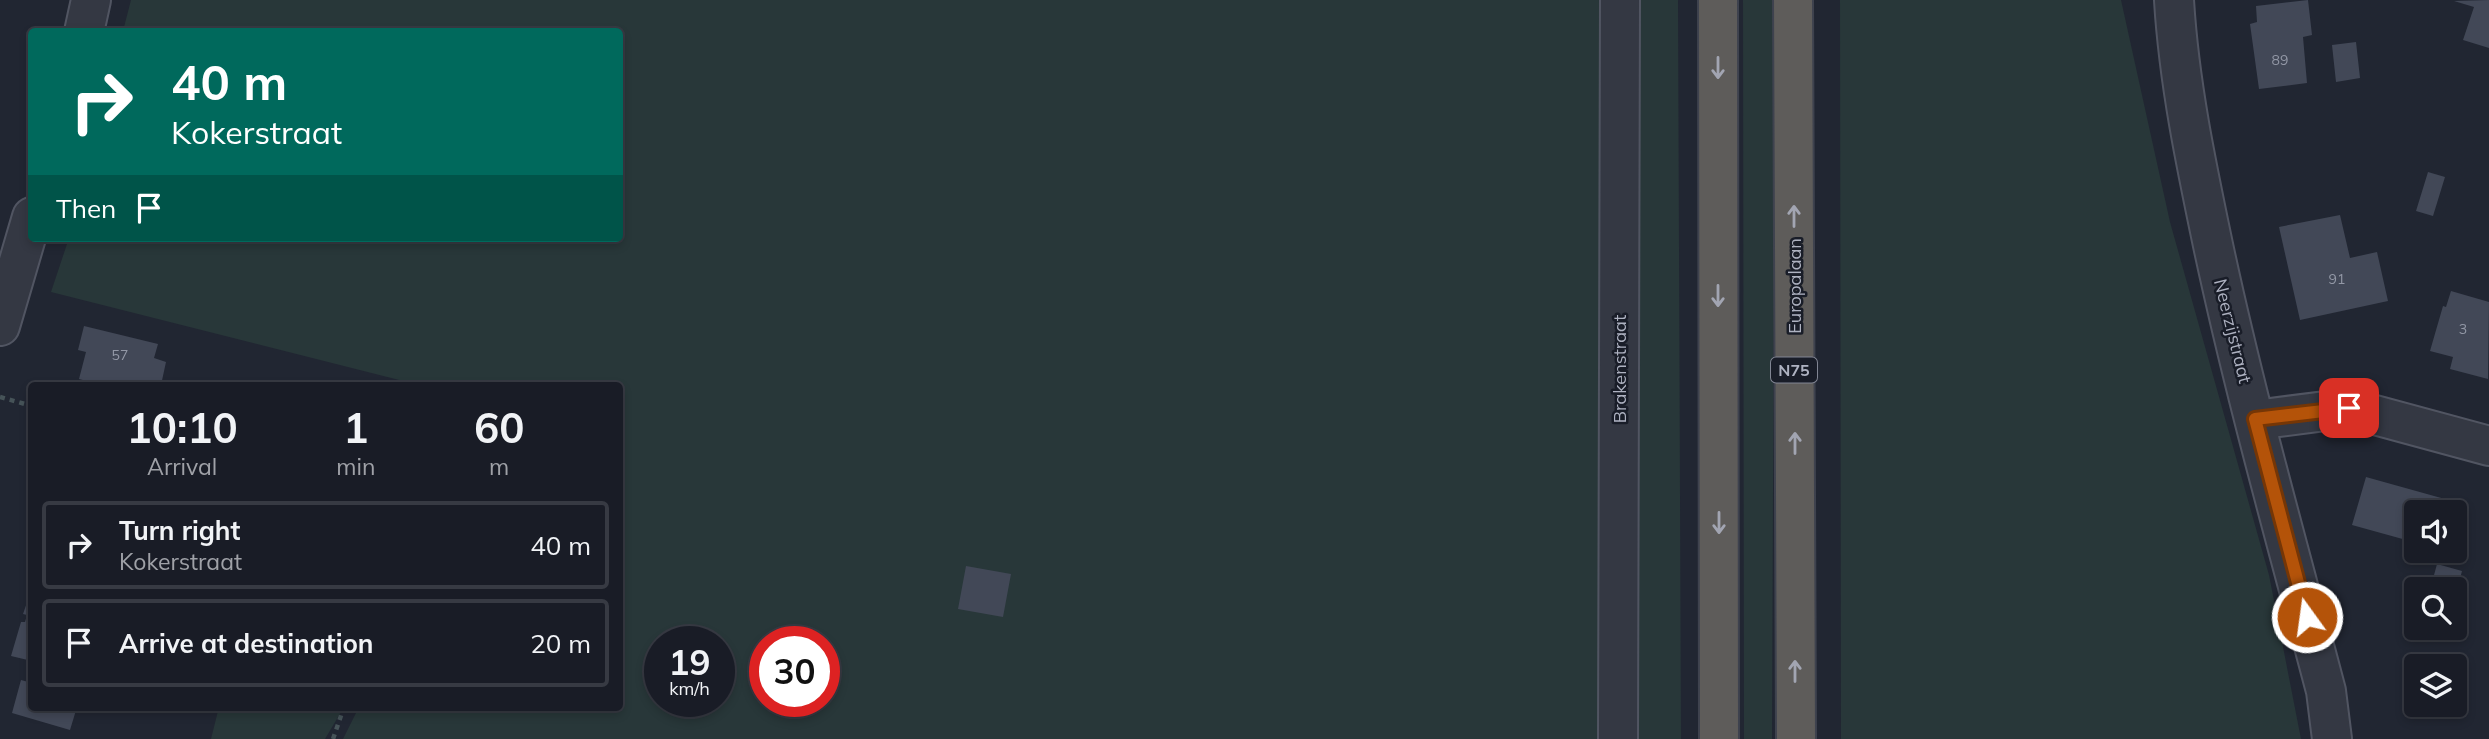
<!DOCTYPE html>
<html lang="en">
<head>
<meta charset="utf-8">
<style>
  :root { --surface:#191c26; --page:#22252e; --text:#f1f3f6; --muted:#9fa1a7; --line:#373a43 }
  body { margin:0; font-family:Mulish,sans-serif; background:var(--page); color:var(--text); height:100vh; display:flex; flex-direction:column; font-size:26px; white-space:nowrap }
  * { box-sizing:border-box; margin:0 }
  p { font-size:23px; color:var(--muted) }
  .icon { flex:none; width:38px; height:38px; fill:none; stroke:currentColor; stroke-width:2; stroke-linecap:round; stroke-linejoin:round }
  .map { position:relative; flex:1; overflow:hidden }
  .drawer { position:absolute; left:28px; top:382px; width:595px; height:329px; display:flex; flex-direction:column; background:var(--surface); border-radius:7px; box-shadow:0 4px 10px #0003,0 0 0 2px var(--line) }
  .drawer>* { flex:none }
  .guide { position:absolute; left:28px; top:28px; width:595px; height:214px; border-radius:7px; box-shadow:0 4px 10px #0003,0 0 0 2px var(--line); background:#00695c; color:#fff; overflow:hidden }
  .fabs { position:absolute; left:2404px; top:500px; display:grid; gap:14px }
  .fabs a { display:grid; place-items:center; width:63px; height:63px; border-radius:7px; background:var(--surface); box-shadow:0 4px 10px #0003,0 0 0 2px var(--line); font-size:35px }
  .speed { position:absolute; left:644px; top:626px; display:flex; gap:14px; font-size:35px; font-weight:700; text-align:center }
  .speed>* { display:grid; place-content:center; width:91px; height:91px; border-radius:50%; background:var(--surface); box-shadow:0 4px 10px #0003,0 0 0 2px var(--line); line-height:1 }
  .speed small { font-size:18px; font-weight:400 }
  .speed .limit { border:10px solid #d22; background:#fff; color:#111 }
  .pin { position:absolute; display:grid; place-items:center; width:60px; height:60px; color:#fff; margin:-30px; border-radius:14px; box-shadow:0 4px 10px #0006 }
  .me { position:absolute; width:77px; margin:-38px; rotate:346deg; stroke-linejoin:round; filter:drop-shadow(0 0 5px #0008) }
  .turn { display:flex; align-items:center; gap:24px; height:147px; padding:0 28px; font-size:32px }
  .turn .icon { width:91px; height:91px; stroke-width:2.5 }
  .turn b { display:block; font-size:49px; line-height:60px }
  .then { display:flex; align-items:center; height:66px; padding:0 28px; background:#0003; gap:14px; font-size:26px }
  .eta { display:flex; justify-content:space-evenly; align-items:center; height:119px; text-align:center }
  .eta b { font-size:42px; font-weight:700; line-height:49px }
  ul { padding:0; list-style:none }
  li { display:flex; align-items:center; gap:21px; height:88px; margin:0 14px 10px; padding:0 14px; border:4px solid var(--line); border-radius:7px }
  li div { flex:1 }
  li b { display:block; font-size:26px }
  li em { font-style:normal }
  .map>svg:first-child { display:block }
  .green { fill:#283739; fill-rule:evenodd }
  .building { fill:#424857 }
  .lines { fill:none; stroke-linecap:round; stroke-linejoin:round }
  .minor-casing { stroke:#515562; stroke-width:42 }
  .trunk-casing { stroke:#3e424e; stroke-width:42 }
  .path { stroke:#465358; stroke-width:4.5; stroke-dasharray:5 5; stroke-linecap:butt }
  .minor { stroke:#343843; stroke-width:38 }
  .trunk { stroke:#5e5c5a; stroke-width:38 }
  .oneway { stroke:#a2a5b2 }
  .route-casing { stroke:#753606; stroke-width:18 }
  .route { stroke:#b45309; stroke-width:12 }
  .labels { text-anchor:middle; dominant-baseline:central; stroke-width:5; stroke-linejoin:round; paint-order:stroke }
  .number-label { font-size:14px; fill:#9398a6 }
  .shield { fill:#191d28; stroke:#818593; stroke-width:2 }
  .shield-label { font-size:16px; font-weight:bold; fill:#aeb2c1 }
  .street-label { font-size:18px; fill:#aeb2c1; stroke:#191d28 }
</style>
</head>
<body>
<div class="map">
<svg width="2489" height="739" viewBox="0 0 2489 739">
  <rect width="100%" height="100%" fill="#212632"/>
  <path class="green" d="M131 0H1606L1602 739H343L359 707H620V385H419L51 292 69 238H620V32L123 31ZM660 642H719V702H660ZM765 642H824V702H765Z
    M1631 0H1678L1681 739H1631Z
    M1743 0H1775L1772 739H1744Z
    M1840 0H2121L2170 222 2269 575 2301 739H1841Z
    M219 707H344L325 739H211Z"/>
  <path class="building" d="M2308 0 2312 35 2303 37 2307 83 2259 89 2250 24 2257 22 2256 6Z
    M2489 0V48L2463 40 2474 7 2454 1Z
    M2356 42 2360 78 2336 82 2332 45Z
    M2428 172 2445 177 2433 216 2416 211Z
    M2340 215 2350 258 2377 252 2388 301 2300 320 2279 227Z
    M2451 291 2489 302 2488 379 2450 369 2453 357 2430 351 2443 306 2446 307Z
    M84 326 158 344 154 358 166 362 161 385H102L79 379 86 352 78 350Z
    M2366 477 2452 501 2449 513H2417V543L2352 525Z
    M2437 564 2462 571 2457 590H2430Z
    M966 566 1011 574 1003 617 958 609Z
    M32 588V661L11 656 21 622H25L27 615 23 614Z
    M21 680 32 683V707H77L70 730 12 713Z"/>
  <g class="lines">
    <defs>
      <path id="minor" d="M2174 0C2179 83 2196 164 2213 245 2245 395 2287 543 2326 691L2332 739
        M84 32 91 0
        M0 326 32 217
        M2255 420 2349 408 2489 446
        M1618 739 1620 0"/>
      <path id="trunk" d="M1718 0 1719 739
        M1793 0 1796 739"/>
    </defs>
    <use href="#minor" class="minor-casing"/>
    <use href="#trunk" class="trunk-casing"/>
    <path class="path" d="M0 397 32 406
      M333 739 344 707"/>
    <use href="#minor" class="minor"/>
    <use href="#trunk" class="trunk"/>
  </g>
  <defs><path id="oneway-shaft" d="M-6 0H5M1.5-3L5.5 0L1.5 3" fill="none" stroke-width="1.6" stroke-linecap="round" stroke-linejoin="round" transform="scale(1.75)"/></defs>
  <g class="oneway">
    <use href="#oneway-shaft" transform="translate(1718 68) rotate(90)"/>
    <use href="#oneway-shaft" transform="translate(1794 216) rotate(-90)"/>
    <use href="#oneway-shaft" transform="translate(1718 296) rotate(90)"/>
    <use href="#oneway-shaft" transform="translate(1795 443) rotate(-90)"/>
    <use href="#oneway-shaft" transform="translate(1719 523) rotate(90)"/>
    <use href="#oneway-shaft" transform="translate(1795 671) rotate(-90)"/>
  </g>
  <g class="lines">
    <defs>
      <path id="route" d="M2307 617 2255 419 2349 408"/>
    </defs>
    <use href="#route" class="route-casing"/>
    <use href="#route" class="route"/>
  </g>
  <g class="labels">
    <g class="number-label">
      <text x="2280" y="60">89</text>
      <text x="2337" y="279">91</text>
      <text x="2463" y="329">3</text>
      <text x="120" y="355">57</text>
    </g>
    <rect class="shield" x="1771" y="357.5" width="46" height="25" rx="5"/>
    <g class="shield-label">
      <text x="1794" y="370">N75</text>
    </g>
    <g class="street-label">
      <text transform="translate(1794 286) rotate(-90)">Europalaan</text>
      <text transform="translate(2233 331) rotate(76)">Neerzijstraat</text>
      <text transform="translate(1619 369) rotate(-90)">Brakenstraat</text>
    </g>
  </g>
</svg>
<div class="fabs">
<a><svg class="icon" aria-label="sound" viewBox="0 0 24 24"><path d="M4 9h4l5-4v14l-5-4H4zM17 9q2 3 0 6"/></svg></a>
<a><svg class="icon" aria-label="search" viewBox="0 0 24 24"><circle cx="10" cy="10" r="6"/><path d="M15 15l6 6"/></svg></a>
<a><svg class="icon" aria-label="layers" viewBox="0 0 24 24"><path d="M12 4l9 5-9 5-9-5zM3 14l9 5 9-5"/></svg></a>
</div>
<div class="speed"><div>19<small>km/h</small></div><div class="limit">30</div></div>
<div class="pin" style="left:2349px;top:408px;background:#d93025"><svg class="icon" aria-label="arrive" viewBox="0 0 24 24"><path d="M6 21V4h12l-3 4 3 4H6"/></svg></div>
<svg class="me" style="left:2307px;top:617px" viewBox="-20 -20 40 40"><circle r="17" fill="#b45309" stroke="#fff" stroke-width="3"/><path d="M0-11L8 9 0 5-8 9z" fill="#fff"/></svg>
<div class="guide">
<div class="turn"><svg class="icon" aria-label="right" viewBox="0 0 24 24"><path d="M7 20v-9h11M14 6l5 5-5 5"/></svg><div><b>40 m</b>Kokerstraat</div></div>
<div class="then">Then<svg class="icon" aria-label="arrive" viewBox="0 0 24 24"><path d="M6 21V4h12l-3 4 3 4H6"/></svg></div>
</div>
<section class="drawer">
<div class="eta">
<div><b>10:10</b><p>Arrival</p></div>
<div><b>1</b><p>min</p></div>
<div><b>60</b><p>m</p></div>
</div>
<ul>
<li><svg class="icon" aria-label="right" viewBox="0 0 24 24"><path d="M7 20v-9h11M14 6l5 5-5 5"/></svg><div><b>Turn right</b><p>Kokerstraat</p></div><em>40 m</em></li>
<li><svg class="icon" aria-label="arrive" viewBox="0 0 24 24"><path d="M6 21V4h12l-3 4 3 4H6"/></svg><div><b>Arrive at destination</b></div><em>20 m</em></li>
</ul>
</section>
</div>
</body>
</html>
